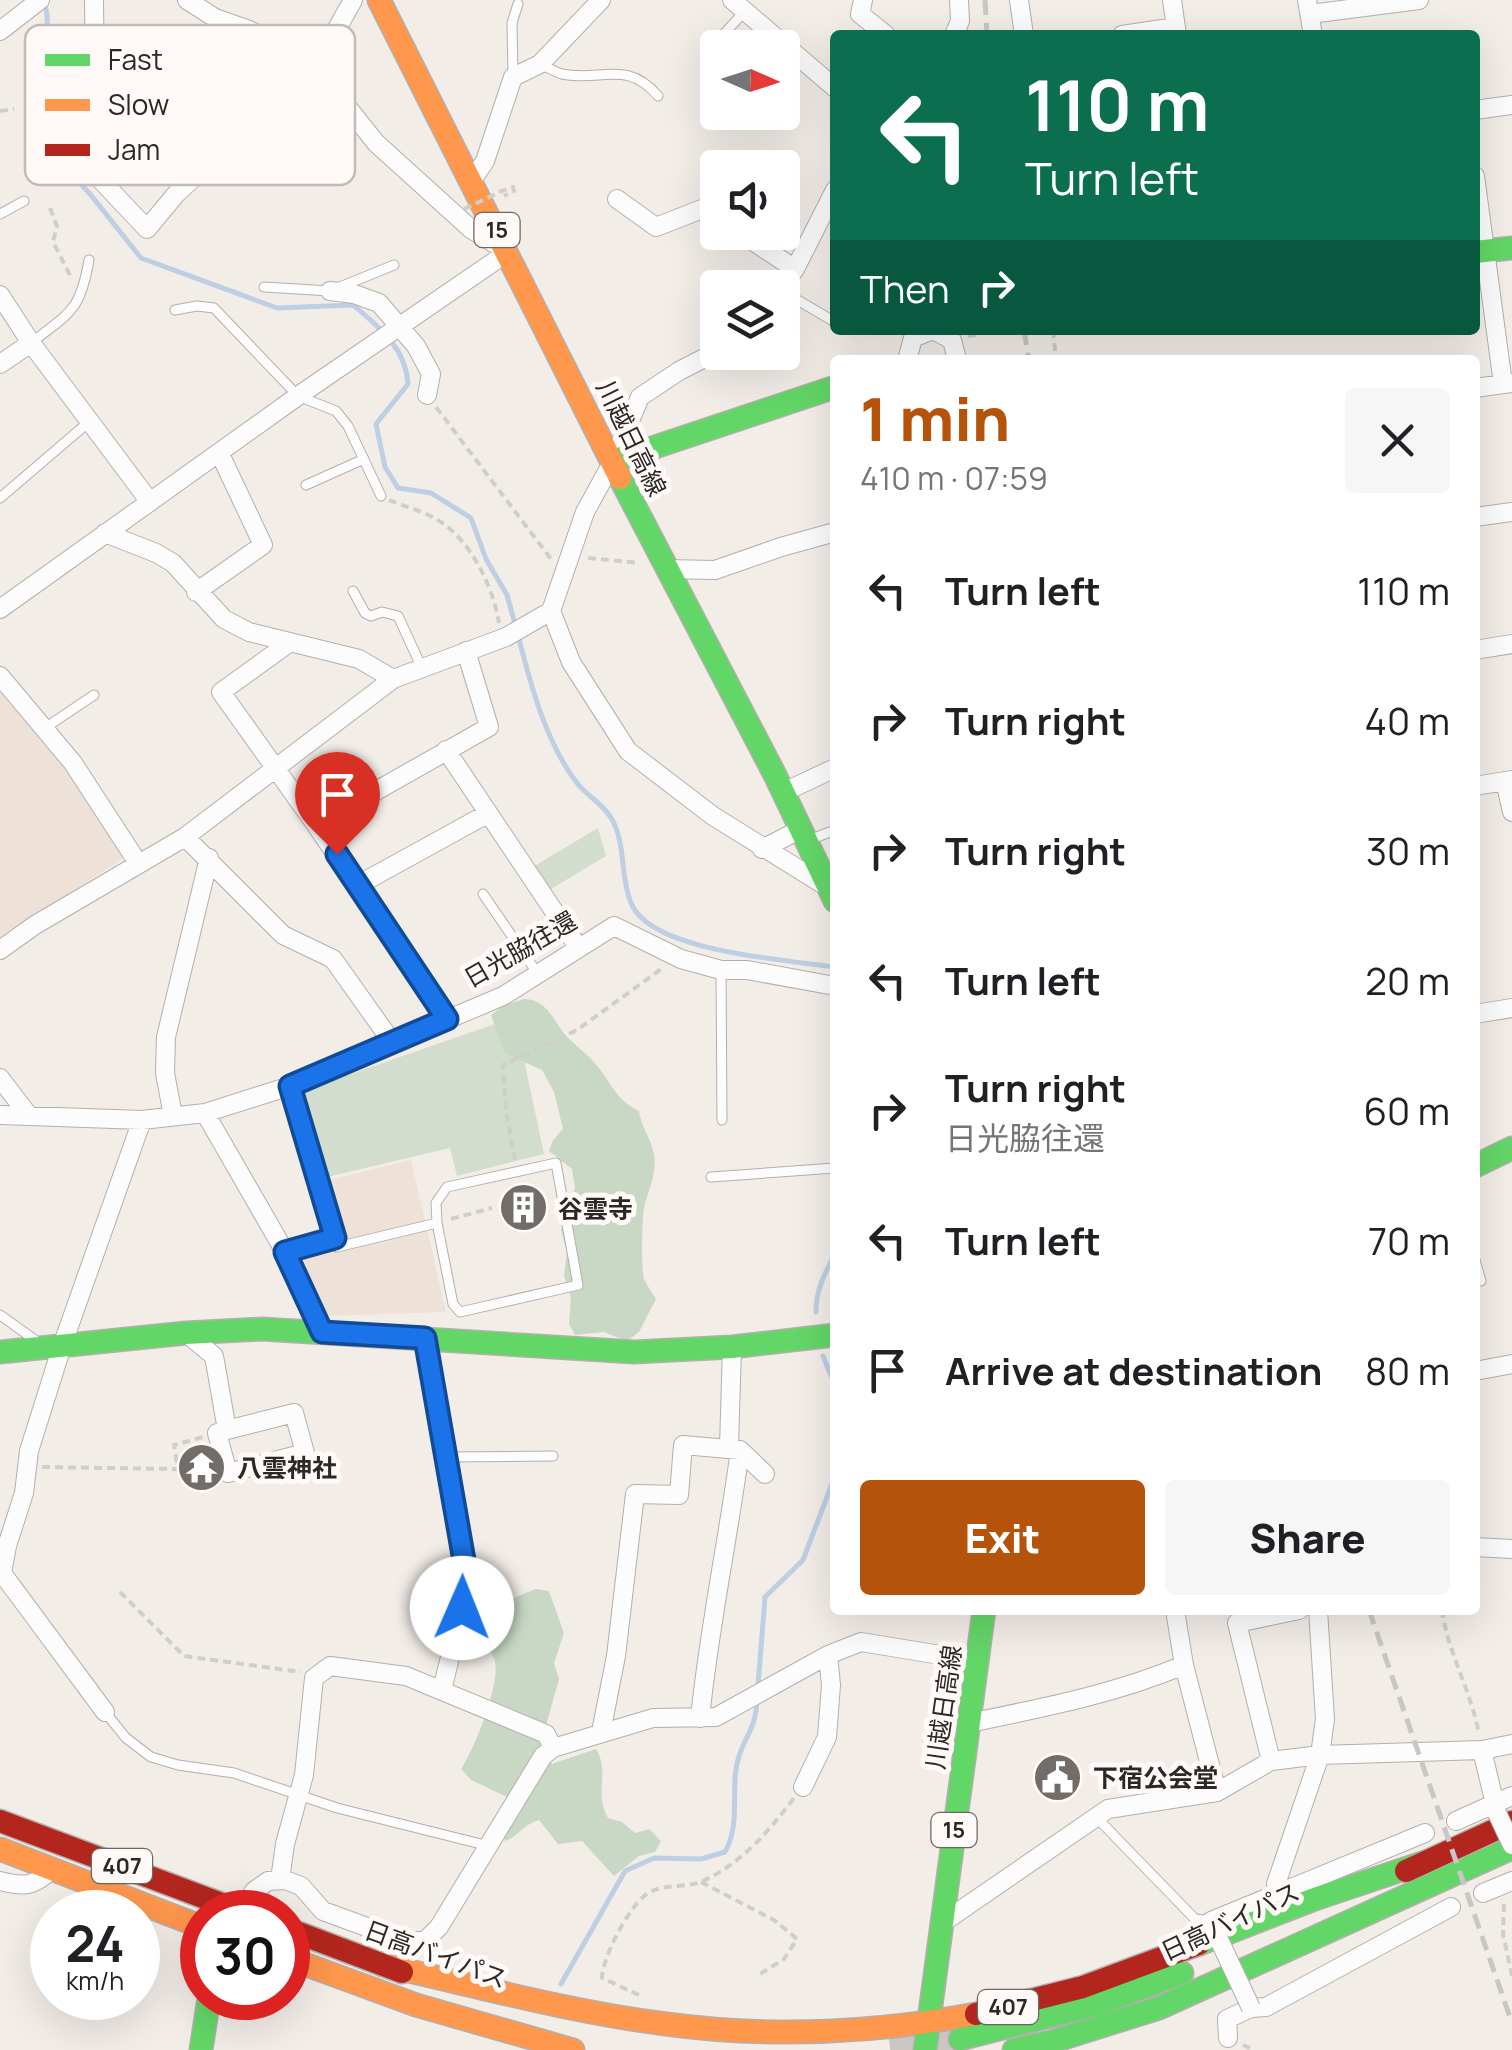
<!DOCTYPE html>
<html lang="en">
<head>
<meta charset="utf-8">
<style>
  :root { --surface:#fff; --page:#f6f6f6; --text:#202124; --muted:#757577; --accent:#b45309 }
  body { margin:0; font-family:Manrope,"Noto Sans JP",sans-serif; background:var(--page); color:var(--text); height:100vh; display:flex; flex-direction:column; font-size:38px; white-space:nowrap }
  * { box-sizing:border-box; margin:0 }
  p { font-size:32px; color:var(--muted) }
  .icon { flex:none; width:55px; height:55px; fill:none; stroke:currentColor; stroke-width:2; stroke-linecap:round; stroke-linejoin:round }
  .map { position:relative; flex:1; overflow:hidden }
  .side { position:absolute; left:830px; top:355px; width:650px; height:1260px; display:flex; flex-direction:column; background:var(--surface); border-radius:10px; box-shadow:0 10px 40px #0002 }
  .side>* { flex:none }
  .top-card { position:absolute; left:830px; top:30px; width:650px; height:305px; border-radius:10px; box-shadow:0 10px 40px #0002; background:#0b6e4f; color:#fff; overflow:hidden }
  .needle { width:65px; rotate:93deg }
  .controls { position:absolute; left:700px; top:30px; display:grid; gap:20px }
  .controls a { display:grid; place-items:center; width:100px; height:100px; border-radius:10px; background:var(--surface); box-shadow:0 10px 40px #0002; font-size:50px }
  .speed { position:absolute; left:30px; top:1890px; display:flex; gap:20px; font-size:50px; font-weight:700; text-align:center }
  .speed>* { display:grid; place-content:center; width:130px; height:130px; border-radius:50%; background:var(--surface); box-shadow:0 10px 40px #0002; line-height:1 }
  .speed small { font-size:25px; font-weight:400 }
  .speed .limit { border:15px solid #d22; background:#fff; color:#111 }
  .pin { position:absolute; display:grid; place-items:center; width:85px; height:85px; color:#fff; margin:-102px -42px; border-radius:50% 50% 50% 0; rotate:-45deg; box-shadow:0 0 10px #0007 }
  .pin .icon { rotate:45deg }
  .me { position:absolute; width:110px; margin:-55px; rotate:1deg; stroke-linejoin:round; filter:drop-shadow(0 0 8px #0008) }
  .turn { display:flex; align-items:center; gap:35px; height:210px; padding:0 30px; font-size:45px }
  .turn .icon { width:130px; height:130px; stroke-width:2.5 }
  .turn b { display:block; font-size:70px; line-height:85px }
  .then { display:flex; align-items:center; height:95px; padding:0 30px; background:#0003; gap:20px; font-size:38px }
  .round { display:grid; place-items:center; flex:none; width:105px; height:105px; border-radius:10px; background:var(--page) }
  .head { display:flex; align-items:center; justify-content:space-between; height:170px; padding:0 30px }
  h1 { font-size:60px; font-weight:800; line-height:75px; color:var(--accent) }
  .cta { display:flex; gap:20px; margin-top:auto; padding:20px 30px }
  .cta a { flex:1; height:115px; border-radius:10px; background:var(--accent); color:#fff; font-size:40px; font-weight:800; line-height:115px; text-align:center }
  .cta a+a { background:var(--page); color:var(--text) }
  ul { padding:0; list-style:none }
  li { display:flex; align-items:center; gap:30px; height:130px; padding:0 30px }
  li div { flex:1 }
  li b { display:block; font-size:38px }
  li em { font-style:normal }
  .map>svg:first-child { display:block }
  .built { fill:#eee1d8 }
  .green { fill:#d3ddce }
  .forest { fill:#c9d8c5 }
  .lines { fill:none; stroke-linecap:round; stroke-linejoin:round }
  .stream { stroke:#becfe4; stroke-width:5 }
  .highway-tunnel { stroke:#cbc6c1; stroke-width:30; stroke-dasharray:30 15; stroke-linecap:butt }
  .lane-casing { stroke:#b4afac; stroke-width:11 }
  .street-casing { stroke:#b4afac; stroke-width:20 }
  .fast-casing { stroke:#b4afac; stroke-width:25 }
  .slow-casing { stroke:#b4afac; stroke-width:25 }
  .jam-casing { stroke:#b4afac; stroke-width:25 }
  .path { stroke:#d0cecd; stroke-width:4; stroke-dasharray:8 5; stroke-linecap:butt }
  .lane { stroke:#fdfcfc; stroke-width:9 }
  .street { stroke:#fdfcfc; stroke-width:18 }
  .fast { stroke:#63d668; stroke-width:22 }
  .slow { stroke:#ff974d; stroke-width:22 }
  .jam { stroke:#b3261e; stroke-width:22 }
  .rail { stroke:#c8c7c5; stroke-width:5; stroke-dasharray:15 8; stroke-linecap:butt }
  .street-bridge-casing { stroke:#b4afac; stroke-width:20; stroke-linecap:butt }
  .path-bridge { stroke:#d0cecd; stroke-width:4; stroke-dasharray:8 5; stroke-linecap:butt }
  .street-bridge { stroke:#fdfcfc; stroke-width:18 }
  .route-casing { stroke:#114b97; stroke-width:25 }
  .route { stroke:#1a73e8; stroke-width:18 }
  .labels { text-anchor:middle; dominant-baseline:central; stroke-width:10; stroke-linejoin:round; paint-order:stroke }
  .shield { fill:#fffaf7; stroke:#6b6764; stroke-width:2.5 }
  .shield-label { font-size:22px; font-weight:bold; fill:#2c2825 }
  .street-label { font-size:25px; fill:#2c2825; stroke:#fffaf7 }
  .poi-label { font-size:25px; font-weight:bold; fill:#2c2825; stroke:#fffaf7; text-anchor:start }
  .key { fill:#fffaf7; stroke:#c0bbb8; stroke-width:2.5 }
  .key-label { font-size:28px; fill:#2c2825 }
</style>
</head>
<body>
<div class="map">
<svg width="1512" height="2050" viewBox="0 0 1512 2050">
  <rect width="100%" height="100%" fill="#f3ede8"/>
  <path class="built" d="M0 689 47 744 100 814 124 854 121 860 0 938Z
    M411 1160 446 1312 324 1316 301 1258 346 1247 329 1180Z"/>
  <path class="green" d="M598 828 606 856 546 892 531 868Z
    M515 1017 544 1154 457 1176 450 1148 323 1178 299 1092Z"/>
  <path class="forest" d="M524 999C546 1000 551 1016 563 1032 572 1043 583 1050 592 1060 612 1081 612 1097 639 1111 641 1128 652 1139 654 1155 657 1176 648 1189 644 1208 642 1218 641 1270 644 1279 647 1286 652 1292 656 1299L639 1332 627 1341 604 1332 575 1335 569 1324 571 1298 564 1276 567 1252 561 1230 575 1188 572 1169 549 1151 553 1140 563 1129 554 1092 542 1070 504 1053 491 1015 503 1006Z
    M536 1589 549 1591 564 1633 554 1663 559 1679 541 1743 552 1764 596 1749C611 1774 593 1790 608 1818L622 1822 635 1833 649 1829 661 1841 655 1852 639 1856 614 1876 582 1841 558 1844 539 1820C519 1827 521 1835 505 1841L504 1834 515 1815 507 1797 471 1780 461 1769C474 1750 503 1679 494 1658 490 1648 479 1643 473 1634 487 1606 508 1600 536 1589Z"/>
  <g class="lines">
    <path class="stream" d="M44 3C55 30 36 60 29 88 26 100 29 115 29 128L90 194 141 258 277 308 353 305C379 327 406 348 408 384L376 424 385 467 398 488 431 493 471 518 486 559 507 595 515 624
      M518 635C530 683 546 743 577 783 588 797 604 804 613 821 626 847 620 877 631 903 650 952 788 960 835 967
      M816 1312C816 1289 825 1273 835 1254
      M823 1356 835 1385
      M758 1686 765 1597 803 1560 835 1476
      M561 1984 625 1871 654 1858 701 1859 725 1852C742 1822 729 1787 739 1756 747 1733 755 1729 757 1702"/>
    <path class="highway-tunnel" d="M890 2048 960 2039"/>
    <defs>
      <path id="lane" d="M711 48 745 11
        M540 64C547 67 555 72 562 74 601 82 627 59 658 96
        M513 77 512 23 518 4
        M238 99 249 30
        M0 214 24 201
        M264 287 330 291 394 265
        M782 291 835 322
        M175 310 197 306 214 308 298 396 336 411 348 426 381 496
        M31 343C70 312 80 312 89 260
        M306 485 364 459
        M0 498 90 421
        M353 591 365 613 371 616 382 612 398 616 421 666
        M45 728 94 695
        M809 840 835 830
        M483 894 538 974
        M721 970 722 1120
        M711 1177 835 1168
        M335 1238 337 1247 437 1223 436 1203 447 1187 556 1163 578 1285 460 1312 453 1304 437 1223
        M1475 1260 1481 1281
        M0 1315 42 1345
        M447 1457 553 1456
        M105 1712 126 1738 151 1757 178 1765 234 1773 337 1808 489 1846
        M1097 1818 1195 1919 1211 1921"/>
      <path id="street" d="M94 0 96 175 147 229 176 194 225 149 333 89
        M732 0 835 88
        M863 0 860 14 886 35
        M1019 0 1024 35
        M1172 0 1177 35
        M1307 0 1313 35
        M1310 14 1419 0
        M0 31 40 0
        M954 35 960 21 959 0
        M1122 35 1176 27
        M322 68 334 34 353 0
        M1475 110 1512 105
        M1475 176 1503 384
        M473 179 485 161 513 77 540 64 601 0
        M617 199 656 227 702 209 718 218
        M739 232 795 269
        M781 288 795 269 835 190
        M330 291 354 294 379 303 416 346 431 374 427 395
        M0 295 31 343 150 502
        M907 360 913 338 933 330 952 340 957 360
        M0 364 31 343
        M1475 388 1512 383
        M1475 517 1512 512
        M105 533 156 553 173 563 224 619 249 632 359 659 393 679
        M666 569 715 570 781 547 835 532
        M196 592 263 545 220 454
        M0 609 298 396 508 252 471 229 376 143 333 89 322 68 249 30 215 18 187 0
        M551 611 571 662 628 751 713 816 829 888
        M289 643 221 692 316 825 489 727 466 651
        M1475 650 1512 644
        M0 676 73 763 138 863
        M446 750 578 947
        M1505 781 1512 812
        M1475 786 1512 780
        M784 792 835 768
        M316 825 447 1019
        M185 837 283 935 333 959 392 1042
        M762 849 801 829
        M358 885 487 814
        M0 950 35 925 185 837 393 679 506 637 551 611 585 512 613 461 640 397 679 371 718 351
        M1475 1014 1512 1008
        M0 1078 29 1116
        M205 1113 285 1252 322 1332
        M0 1115 142 1120 205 1113 290 1086 503 996 614 926 681 959 721 970H747L835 986
        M173 1116 165 1073 166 1037 209 858
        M285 1252 335 1238 290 1086
        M186 1333 214 1356 227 1430 217 1433 228 1473 305 1453 294 1413 227 1430
        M425 1338 466 1572 462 1608 442 1690
        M1475 1371 1512 1364
        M729 1447 732 1347
        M1475 1547 1512 1549
        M1175 1610 1184 1665 1217 1792
        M105 1712 2 1573 7 1546 24 1493 29 1451 62 1346 142 1120
        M700 1718C709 1628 728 1540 740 1450
        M969 1723C1042 1708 1115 1694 1184 1665
        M601 1732 616 1656 635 1494 679 1495 683 1445 740 1450 765 1474
        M553 1748 653 1718 716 1717 828 1655 861 1642 977 1661
        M1482 1750 1497 1813
        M1271 1761 1237 1623 1299 1610
        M803 1787 827 1737 831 1685 828 1655
        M1456 1821 1512 1796
        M0 1881C24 1887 34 1887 52 1869
        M1276 1884 1320 1755 1325 1719 1318 1610
        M1483 1893 1512 1881
        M242 1912 254 1891 268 1881 285 1880 301 1886 323 1911 405 1941H425L439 1927 543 1756 553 1748 546 1734 406 1676 330 1666 314 1678 304 1775 285 1844 280 1880
        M942 1923 1108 1809 1217 1792 1271 1761 1320 1755 1482 1750 1512 1744
        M1216 1933 1211 1921 1425 1833
        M1228 2038 1227 2019 1251 2008 1266 2007 1451 1907"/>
      <path id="fast" d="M1475 252 1512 248
        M613 461 835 387
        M620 478 775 775 835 901
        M1475 1166 1512 1148
        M0 1352 186 1333 262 1329 634 1352 732 1347 835 1335
        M1199 1944 1312 1900 1425 1862
        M960 2039 1101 2003 1182 1973
        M201 2050 209 1998
        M925 2050 984 1610
        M1014 2050 1051 2042 1159 2008 1512 1848"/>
      <path id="slow" d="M379 0 620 478
        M0 1849 202 1927
        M288 1958 416 2005 573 2050
        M383 1965C477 1986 570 2012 666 2024 769 2038 874 2033 976 2014"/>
      <path id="jam" d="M0 1821 243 1912
        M1406 1871 1512 1822
        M288 1929 402 1972
        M976 2014 1083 1987 1199 1944"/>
    </defs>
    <use href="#lane" class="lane-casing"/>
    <use href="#street" class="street-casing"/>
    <use href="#fast" class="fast-casing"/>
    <use href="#slow" class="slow-casing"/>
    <use href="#jam" class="jam-casing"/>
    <path class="path" d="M0 111 14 109
      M499 192 513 187 514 191 504 196
      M50 208 57 226 53 242 71 277
      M1053 330 1056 360
      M968 336 980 334V331
      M436 407 551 559
      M389 500C406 507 426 512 441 522 472 543 493 587 499 623
      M588 558 639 563
      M515 1160 506 1110 503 1065 577 1030 664 967
      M451 1219 492 1208
      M42 1467 178 1469 174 1445 203 1437
      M120 1592 184 1656 301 1672
      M1442 1610C1448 1653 1471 1691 1479 1734
      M701 1882 774 1920 797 1939 784 1959 760 1974
      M1504 1904 1503 1934 1512 1976
      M639 1995 602 1978C602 1958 631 1901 650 1892 665 1884 687 1888 703 1881 743 1862 768 1832 794 1798
      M1243 2045 1254 2050"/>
    <use href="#lane" class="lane"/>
    <use href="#street" class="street"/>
    <use href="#fast" class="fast"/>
    <use href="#slow" class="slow"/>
    <use href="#jam" class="jam"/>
    <path class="rail" d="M985 0 987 35
      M1024 330 1029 360
      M1369 1610 1512 2023"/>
    <defs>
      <path id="street-bridge" d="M1497 1813 1512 1845
        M1216 1933 1251 2008"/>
    </defs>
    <use href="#street-bridge" class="street-bridge-casing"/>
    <path class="path-bridge" d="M464 209 498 193"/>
    <use href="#street-bridge" class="street-bridge"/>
  </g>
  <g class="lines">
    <defs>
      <path id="route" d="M337 854 447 1019 290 1086 335 1238 285 1252 322 1332 425 1338 466 1572 462 1608"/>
    </defs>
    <use href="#route" class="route-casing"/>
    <use href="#route" class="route"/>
  </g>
  <defs>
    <symbol id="building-disc" viewBox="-11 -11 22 22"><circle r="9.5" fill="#726d69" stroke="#fffaf7"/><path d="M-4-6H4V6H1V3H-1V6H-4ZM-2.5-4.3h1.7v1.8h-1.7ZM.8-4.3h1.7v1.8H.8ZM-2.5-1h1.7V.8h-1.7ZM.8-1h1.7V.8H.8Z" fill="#fff"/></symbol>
    <symbol id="temple-disc" viewBox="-11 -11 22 22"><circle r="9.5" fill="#726d69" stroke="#fffaf7"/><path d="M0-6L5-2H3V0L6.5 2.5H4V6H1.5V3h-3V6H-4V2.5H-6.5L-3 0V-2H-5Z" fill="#fff"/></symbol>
    <symbol id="civic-disc" viewBox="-11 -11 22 22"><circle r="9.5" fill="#726d69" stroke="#fffaf7"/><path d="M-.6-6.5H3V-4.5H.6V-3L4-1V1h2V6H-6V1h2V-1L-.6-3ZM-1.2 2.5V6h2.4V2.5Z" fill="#fff"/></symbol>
  </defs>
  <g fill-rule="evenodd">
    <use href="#building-disc" x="496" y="1180" width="55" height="55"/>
    <use href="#temple-disc" x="174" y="1440" width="55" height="55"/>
    <use href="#civic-disc" x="1030" y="1750" width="55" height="55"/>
  </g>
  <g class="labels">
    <g class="shield">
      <rect x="474.5" y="213" width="45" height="34" rx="8"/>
      <rect x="931.5" y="1813" width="45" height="34" rx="8"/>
      <rect x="92" y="1849" width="60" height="34" rx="8"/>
      <rect x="978" y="1990" width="60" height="34" rx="8"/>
    </g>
    <g class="shield-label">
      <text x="497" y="230">15</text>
      <text x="954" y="1830">15</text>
      <text x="122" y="1866">407</text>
      <text x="1008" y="2007">407</text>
    </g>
    <g class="street-label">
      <text transform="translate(632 438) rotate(64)">川越日高線</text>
      <text transform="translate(520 949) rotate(-30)">日光脇往還</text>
      <text transform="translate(943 1707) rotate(-82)">川越日高線</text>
      <text transform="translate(1230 1921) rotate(-25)">日高バイパス</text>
      <text transform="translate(436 1954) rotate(20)">日高バイパス</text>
    </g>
    <g class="poi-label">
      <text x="558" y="1208">谷雲寺</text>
      <text x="237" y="1467">八雲神社</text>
      <text x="1093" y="1777">下宿公会堂</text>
    </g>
  </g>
  <rect x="25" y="25" width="330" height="160" rx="15" class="key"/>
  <rect x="45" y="54" width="45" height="12" fill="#63d668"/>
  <rect x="45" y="99" width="45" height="12" fill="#ff974d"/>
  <rect x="45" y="144" width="45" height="12" fill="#b3261e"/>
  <g class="key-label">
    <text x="108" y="70">Fast</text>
    <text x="108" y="115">Slow</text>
    <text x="108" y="160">Jam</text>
  </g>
</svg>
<div class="controls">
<a><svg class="needle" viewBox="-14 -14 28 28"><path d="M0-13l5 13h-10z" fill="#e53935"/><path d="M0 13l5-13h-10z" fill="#757577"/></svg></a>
<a><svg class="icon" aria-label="sound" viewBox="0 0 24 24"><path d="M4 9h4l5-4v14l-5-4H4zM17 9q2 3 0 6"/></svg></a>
<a><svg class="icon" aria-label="layers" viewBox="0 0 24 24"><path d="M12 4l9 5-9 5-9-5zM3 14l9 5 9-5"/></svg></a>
</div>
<div class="speed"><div>24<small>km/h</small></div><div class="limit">30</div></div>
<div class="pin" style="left:337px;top:854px;background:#d93025"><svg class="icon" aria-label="arrive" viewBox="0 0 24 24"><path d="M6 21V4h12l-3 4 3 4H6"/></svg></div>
<svg class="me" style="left:462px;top:1608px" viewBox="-20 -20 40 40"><circle r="19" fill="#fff"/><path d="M0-13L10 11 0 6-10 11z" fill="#1a73e8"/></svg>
<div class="top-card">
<div class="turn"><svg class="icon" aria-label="left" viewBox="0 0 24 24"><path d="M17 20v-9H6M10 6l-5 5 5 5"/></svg><div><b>110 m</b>Turn left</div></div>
<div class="then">Then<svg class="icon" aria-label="right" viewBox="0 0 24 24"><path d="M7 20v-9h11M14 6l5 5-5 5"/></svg></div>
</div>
<section class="side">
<div class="head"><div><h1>1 min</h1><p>410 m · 07:59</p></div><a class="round"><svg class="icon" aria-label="close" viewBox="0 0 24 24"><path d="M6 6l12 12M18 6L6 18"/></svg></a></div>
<ul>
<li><svg class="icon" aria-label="left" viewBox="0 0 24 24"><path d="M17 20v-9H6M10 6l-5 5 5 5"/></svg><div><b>Turn left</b></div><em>110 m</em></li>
<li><svg class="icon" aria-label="right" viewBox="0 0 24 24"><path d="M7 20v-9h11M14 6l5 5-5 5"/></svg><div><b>Turn right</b></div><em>40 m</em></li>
<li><svg class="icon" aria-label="right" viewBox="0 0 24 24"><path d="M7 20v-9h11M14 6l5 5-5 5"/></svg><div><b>Turn right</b></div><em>30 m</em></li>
<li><svg class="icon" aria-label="left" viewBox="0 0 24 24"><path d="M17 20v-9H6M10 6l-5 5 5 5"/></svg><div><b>Turn left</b></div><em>20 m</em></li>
<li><svg class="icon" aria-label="right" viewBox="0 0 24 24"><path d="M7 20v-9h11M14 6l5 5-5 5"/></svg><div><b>Turn right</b><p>日光脇往還</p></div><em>60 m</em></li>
<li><svg class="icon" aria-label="left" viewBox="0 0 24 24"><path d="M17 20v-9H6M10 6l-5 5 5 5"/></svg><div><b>Turn left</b></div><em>70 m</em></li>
<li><svg class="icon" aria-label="arrive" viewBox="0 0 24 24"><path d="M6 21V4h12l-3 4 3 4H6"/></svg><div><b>Arrive at destination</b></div><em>80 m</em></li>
</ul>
<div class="cta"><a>Exit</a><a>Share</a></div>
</section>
</div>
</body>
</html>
